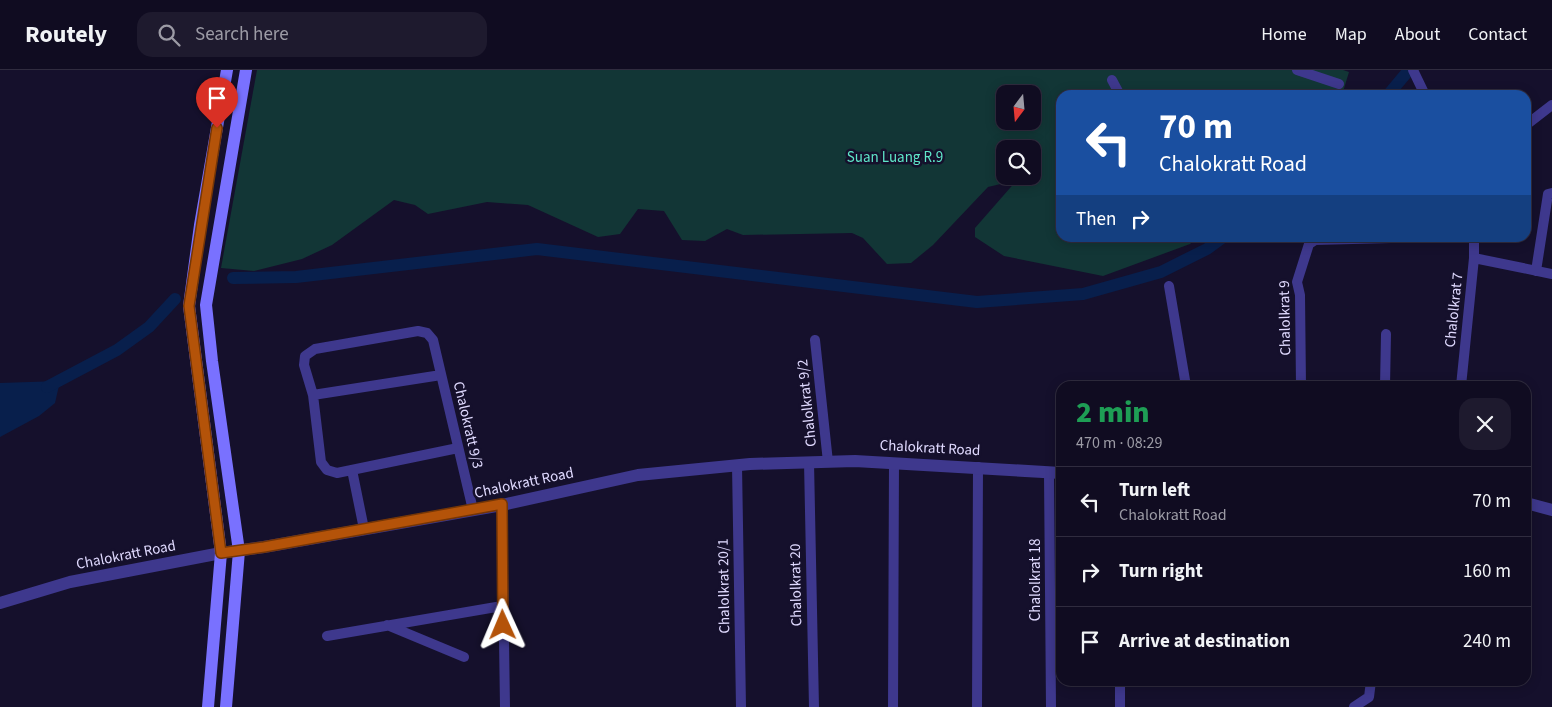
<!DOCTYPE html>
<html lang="en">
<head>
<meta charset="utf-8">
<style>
  :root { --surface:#100c21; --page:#1e1a2e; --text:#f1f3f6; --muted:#9c9ba5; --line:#302c3f }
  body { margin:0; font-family:"Source Sans 3",sans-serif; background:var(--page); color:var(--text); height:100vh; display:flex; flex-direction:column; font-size:19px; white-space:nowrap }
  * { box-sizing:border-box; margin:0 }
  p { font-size:16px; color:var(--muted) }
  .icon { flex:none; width:28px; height:28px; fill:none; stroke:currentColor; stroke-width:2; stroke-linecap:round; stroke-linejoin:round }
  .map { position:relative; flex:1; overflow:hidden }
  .drawer { position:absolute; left:1056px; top:311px; width:475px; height:305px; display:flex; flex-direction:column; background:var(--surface); border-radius:15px; box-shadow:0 2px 12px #0003,0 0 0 1px var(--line) }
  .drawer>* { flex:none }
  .hud { position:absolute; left:1056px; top:20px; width:475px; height:152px; border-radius:15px; box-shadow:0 2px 12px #0003,0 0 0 1px var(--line); background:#1a4fa0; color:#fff; overflow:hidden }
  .needle { width:32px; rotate:196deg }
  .controls { position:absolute; left:996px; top:15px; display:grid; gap:10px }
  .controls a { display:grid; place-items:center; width:45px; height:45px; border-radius:10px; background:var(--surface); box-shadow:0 2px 12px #0003,0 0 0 1px var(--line); font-size:25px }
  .pin { position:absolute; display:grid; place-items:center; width:42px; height:42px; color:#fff; margin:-51px -21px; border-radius:50% 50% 50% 0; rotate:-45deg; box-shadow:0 0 5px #0007 }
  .pin .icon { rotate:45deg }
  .me { position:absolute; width:55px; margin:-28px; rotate:359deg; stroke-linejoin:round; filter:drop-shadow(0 0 4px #0008) }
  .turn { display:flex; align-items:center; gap:18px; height:105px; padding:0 20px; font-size:22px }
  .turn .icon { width:65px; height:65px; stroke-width:2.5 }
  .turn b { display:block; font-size:35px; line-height:42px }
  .then { display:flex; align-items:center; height:48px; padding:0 20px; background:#0003; gap:10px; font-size:19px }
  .round { display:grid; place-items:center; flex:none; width:52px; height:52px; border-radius:15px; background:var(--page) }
  .summary { display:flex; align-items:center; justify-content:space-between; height:85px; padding:0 20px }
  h1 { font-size:30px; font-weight:800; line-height:38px; color:#1e9e55 }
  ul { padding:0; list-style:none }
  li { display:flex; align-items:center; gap:15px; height:70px; padding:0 20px; border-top:1px solid var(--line) }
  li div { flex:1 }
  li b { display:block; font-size:19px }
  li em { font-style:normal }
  header { display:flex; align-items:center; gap:30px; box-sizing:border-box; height:70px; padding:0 25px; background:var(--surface); border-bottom:1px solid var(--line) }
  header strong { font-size:24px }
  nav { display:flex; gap:28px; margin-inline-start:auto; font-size:18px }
  .search { width:350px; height:45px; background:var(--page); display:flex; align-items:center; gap:12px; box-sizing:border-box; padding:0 18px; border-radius:15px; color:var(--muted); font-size:19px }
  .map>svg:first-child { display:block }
  .green { fill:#123636; fill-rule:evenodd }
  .water { fill:#081f4c }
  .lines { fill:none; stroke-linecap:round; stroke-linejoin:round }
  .canal { stroke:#081f4c; stroke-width:12 }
  .minor { stroke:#3e388d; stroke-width:10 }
  .tertiary { stroke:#3e388d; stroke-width:12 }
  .secondary { stroke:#7971ff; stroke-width:12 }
  .route-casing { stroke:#753606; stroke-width:12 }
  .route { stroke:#b45309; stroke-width:9 }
  .labels { text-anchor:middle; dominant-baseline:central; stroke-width:5; stroke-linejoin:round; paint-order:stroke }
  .park-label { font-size:15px; fill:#5fe7c9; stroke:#15102c }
  .street-label { font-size:15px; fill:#e0daff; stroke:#15102c }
</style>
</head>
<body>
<header>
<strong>Routely</strong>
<div class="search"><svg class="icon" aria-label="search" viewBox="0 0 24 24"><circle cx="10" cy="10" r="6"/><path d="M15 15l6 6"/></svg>Search here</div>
<nav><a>Home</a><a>Map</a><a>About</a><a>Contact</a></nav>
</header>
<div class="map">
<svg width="1552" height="637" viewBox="0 0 1552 637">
  <rect width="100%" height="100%" fill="#15102c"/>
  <path class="green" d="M257 0H1343L1349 2 1342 25H1061V168H1197L1190 174 1103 206 1004 186 975 167V158L1017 110 988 117 933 175 911 193 887 194 863 168 852 163 743 165 727 159 705 171 682 170 664 141 638 139 620 164 598 167 528 135 487 132 428 144 415 135 394 130 332 175 302 189 254 201 221 198ZM1005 24H1032V51H1005ZM1005 79H1032V106H1005Z"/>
  <path class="water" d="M60 311 55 333 39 346 0 367V313Z"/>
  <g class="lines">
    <path class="canal" d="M1388 25 1409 0
      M233 208 296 207 537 179 977 232 1083 224 1161 202 1207 179 1222 168
      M47 317 117 280 149 257 175 229"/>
    <path class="minor" d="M1297 0 1339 14
      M1413 0 1425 25
      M1112 10 1120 25
      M1526 55 1552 35
      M1474 188 1552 204
      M1536 201 1548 124 1552 123
      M1169 216 1186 316
      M815 270 828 392
      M1301 316 1300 225 1297 212 1309 174 1315 170 1391 168
      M1385 316 1386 264
      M1461 316 1474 188V168
      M313 325 441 305
      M458 378 337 403 327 400 321 392 313 325 304 295 305 286 315 279 418 261 427 263 433 270 473 440
      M809 392 814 637
      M737 395 741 637
      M352 400 364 459
      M1049 403 1051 637
      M502 435 505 637
      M387 555 464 587
      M327 566 502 536
      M1120 611V637
      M893 637 894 393
      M977 637 978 397
      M1354 637 1369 627 1371 611"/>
    <path class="tertiary" d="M1526 433 1552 440
      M0 533 70 512 221 483 264 477 502 435 638 405 750 394 855 391 1061 403"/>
    <path class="secondary" d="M208 637 221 483 189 236 200 155 227 0
      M226 637 239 481 212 291 206 235 246 0"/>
  </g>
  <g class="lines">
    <defs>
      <path id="route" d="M217 58 189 236 221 483 264 477 502 434 503 555"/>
    </defs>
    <use href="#route" class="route-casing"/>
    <use href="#route" class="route"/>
  </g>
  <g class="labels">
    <g class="park-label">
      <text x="895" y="87">Suan Luang R.9</text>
    </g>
    <g class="street-label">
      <text transform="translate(1454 240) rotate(-84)">Chalolkrat 7</text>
      <text transform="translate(1285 248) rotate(-91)">Chalolkrat 9</text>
      <text transform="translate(807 333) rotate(-96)">Chalolkrat 9/2</text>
      <text transform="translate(468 355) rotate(77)">Chalokratt 9/3</text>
      <text transform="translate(930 378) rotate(3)">Chalokratt Road</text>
      <text transform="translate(524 413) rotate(-12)">Chalokratt Road</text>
      <text transform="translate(126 485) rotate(-11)">Chalokratt Road</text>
      <text transform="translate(1035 510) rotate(-90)">Chalolkrat 18</text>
      <text transform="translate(796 515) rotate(-91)">Chalolkrat 20</text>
      <text transform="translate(724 516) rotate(-91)">Chalolkrat 20/1</text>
    </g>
  </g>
</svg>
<div class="controls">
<a><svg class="needle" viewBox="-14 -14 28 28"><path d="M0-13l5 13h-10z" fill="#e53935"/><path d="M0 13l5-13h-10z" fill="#9c9ba5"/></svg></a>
<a><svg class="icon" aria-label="search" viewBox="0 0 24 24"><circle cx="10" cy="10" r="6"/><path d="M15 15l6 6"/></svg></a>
</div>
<div class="pin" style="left:217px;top:58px;background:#d93025"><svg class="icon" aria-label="arrive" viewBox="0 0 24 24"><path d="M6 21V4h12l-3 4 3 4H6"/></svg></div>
<svg class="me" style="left:503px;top:555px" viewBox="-20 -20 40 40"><path d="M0-17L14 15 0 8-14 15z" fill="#b45309" stroke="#fff" stroke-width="4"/></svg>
<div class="hud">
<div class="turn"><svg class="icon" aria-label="left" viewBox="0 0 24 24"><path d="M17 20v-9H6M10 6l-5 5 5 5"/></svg><div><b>70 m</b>Chalokratt Road</div></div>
<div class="then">Then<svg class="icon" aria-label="right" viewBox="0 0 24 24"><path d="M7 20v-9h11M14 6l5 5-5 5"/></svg></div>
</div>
<section class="drawer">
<div class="summary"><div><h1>2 min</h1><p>470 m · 08:29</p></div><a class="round"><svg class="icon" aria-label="close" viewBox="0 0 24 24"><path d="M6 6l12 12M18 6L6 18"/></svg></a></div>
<ul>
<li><svg class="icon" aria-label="left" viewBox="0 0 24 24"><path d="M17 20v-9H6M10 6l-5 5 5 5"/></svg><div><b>Turn left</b><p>Chalokratt Road</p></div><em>70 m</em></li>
<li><svg class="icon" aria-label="right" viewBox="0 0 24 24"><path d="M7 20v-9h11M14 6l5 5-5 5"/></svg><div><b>Turn right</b></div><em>160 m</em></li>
<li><svg class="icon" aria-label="arrive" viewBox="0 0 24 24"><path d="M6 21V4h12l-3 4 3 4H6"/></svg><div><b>Arrive at destination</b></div><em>240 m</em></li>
</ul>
</section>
</div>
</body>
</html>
